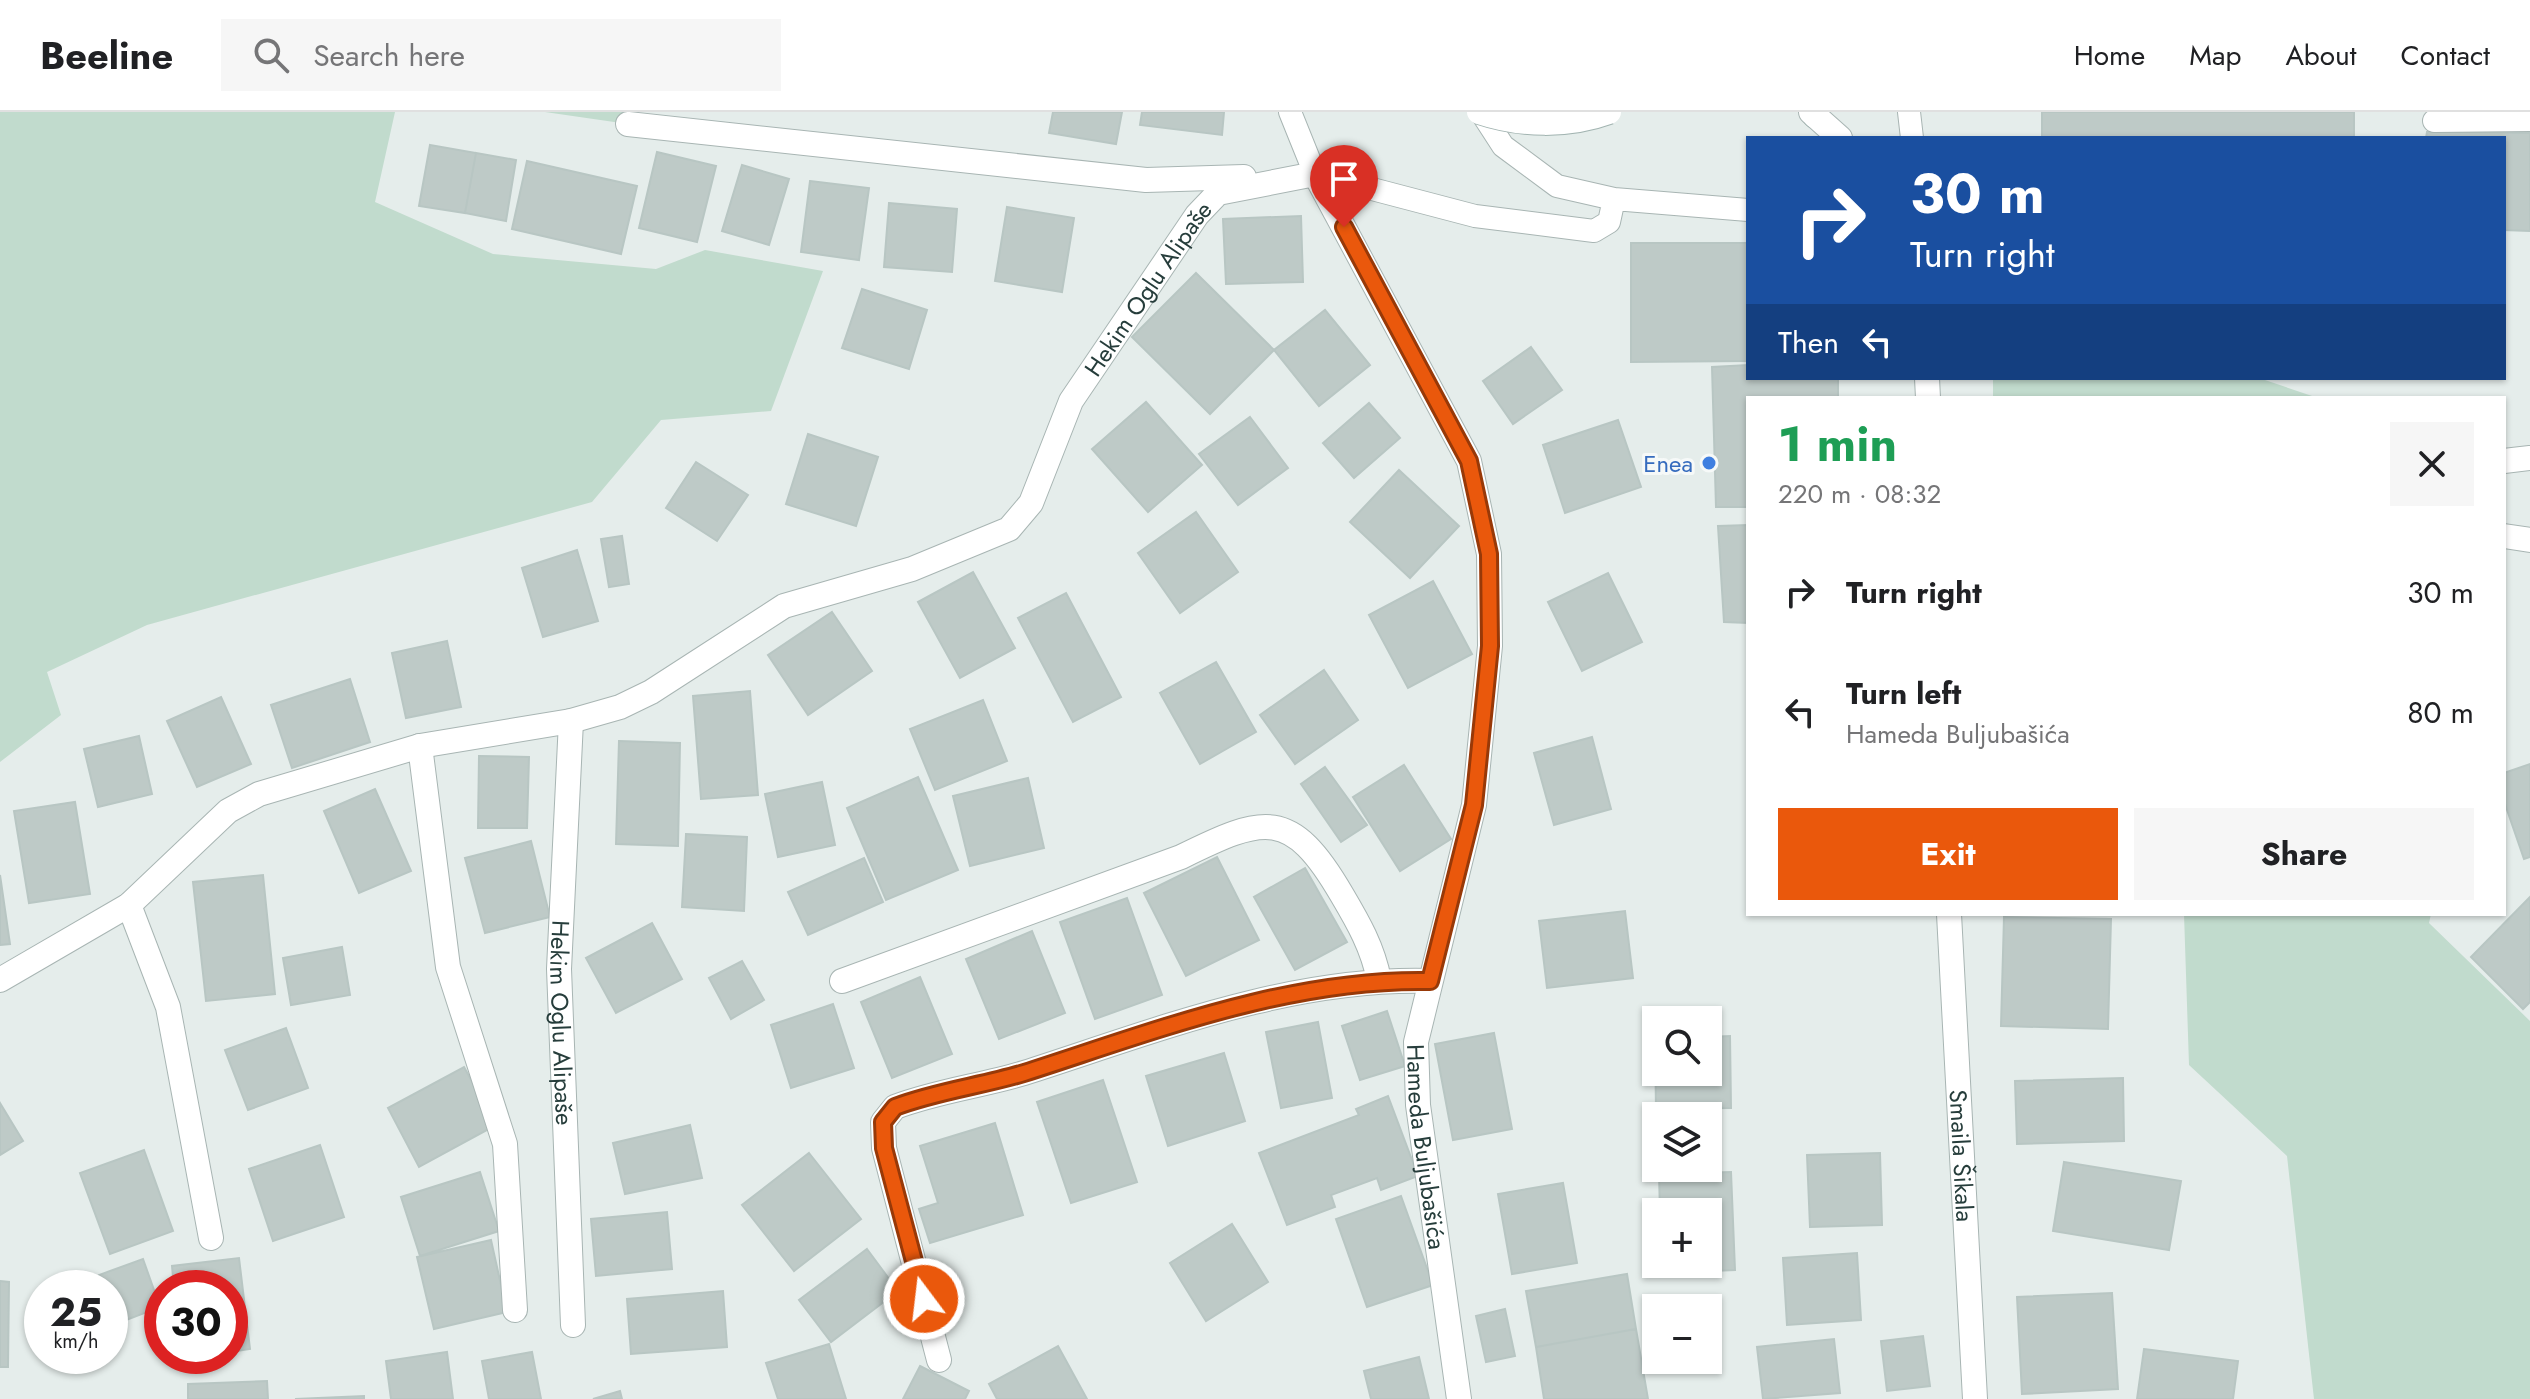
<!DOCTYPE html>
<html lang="en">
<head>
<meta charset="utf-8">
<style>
  :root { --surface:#fff; --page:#f6f6f6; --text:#202124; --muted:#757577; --line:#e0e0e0; --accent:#ea580c }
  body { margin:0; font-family:Jost,sans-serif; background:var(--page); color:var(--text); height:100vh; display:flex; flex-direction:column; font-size:30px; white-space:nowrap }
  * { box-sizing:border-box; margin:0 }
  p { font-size:26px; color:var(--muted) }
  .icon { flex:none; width:44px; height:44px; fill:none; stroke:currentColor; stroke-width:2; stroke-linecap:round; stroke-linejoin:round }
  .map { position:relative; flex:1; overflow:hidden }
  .sheet { position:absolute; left:1746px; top:284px; width:760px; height:520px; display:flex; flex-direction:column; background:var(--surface); border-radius:0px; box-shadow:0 2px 6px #0004 }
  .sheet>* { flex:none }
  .banner { position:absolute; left:1746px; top:24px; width:760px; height:244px; border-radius:0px; box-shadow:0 2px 6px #0004; background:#1a4fa0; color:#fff; overflow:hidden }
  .buttons { position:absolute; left:1642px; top:894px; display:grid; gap:16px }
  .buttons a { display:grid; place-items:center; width:80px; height:80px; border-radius:0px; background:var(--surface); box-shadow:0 2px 6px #0004; font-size:40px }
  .speed { position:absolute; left:24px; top:1158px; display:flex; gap:16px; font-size:40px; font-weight:700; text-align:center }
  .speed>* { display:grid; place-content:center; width:104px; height:104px; border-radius:50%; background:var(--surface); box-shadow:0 2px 6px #0004; line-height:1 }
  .speed small { font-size:20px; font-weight:400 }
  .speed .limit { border:12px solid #d22; background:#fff; color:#111 }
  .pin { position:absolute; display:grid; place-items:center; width:68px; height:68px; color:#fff; margin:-82px -34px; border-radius:50% 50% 50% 0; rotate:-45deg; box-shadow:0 0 8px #0007 }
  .pin .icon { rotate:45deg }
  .me { position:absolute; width:88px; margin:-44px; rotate:345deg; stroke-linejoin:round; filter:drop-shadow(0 0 6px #0008) }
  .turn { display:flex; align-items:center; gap:28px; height:168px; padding:0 32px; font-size:36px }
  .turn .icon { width:104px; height:104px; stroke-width:2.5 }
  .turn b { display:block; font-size:56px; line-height:68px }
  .then { display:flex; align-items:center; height:76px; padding:0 32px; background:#0003; gap:16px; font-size:30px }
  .round { display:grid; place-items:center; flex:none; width:84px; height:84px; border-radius:0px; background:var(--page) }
  .summary { display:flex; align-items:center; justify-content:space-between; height:136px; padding:0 32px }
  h1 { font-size:48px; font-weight:700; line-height:60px; color:#1e9e55 }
  .cta { display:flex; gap:16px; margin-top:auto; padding:16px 32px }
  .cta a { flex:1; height:92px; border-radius:0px; background:var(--accent); color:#fff; font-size:32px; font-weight:700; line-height:92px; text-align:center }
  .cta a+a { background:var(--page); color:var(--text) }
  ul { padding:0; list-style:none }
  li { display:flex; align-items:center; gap:24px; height:120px; padding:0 32px }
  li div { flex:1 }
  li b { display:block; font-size:30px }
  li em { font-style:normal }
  header { display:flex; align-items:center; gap:48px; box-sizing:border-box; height:112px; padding:0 40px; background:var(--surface); border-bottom:2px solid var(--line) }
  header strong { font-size:38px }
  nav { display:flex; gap:44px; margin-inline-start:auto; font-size:28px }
  .search { width:560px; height:72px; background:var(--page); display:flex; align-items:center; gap:20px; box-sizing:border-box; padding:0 28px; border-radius:0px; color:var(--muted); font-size:30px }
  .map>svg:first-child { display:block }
  .green { fill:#c1dbcd }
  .building { fill:#becac7; stroke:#b8c6c3; stroke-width:2 }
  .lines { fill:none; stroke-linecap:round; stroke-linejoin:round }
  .service-casing { stroke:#a8b5b3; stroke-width:24 }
  .minor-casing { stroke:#a8b5b3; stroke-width:26 }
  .secondary-casing { stroke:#a2b4b1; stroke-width:26 }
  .service { stroke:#fff; stroke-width:22 }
  .minor { stroke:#fff; stroke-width:24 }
  .secondary { stroke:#fff; stroke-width:24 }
  .secondary-bridge-casing { stroke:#a2b4b1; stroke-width:26; stroke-linecap:butt }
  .secondary-bridge { stroke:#fff; stroke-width:24 }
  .route-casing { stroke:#983908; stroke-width:20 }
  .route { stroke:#ea580c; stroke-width:14 }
  .shop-dot { fill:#3f7fe0; stroke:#f6f9f8; stroke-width:3 }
  .labels { text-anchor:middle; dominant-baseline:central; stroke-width:6; stroke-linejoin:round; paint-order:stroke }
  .street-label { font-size:24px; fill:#263d3b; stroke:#f6f9f8 }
  .shop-label { font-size:24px; fill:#366cbe; stroke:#f6f9f8; text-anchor:end }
</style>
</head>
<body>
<header>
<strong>Beeline</strong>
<div class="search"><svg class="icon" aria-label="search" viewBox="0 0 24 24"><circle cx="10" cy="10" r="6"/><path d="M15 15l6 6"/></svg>Search here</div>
<nav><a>Home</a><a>Map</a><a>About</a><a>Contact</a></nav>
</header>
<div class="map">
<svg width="2530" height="1287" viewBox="0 0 2530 1287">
  <rect width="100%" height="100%" fill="#e5edeb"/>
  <path class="green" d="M0 0H395L375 90 493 142 656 157 705 138 823 159 771 299 661 308 592 390 147 513 47 560 61 603 0 650Z
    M545 0H632L628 12Z
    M1993 266H2259L2318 286H1993Z
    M2184 802H2431L2429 811 2530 909V1287H2314L2287 1044 2189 953Z"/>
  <path class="building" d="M1053 0H1122L1116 32 1049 21Z
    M1142 0H1224L1222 23 1140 13Z
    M2042 0H2354V26H2042Z
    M2427 20 2530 21V119L2504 118V26H2426Z
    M430 33 476 41 465 101 419 94Z
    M657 40 716 54 697 130 639 116Z
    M476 41 516 48 506 109 465 101Z
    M527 49 637 74 621 142 512 117Z
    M742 53 789 67 769 133 722 119Z
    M810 69 869 76 859 148 801 140Z
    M889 91 957 97 952 160 884 155Z
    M1007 95 1074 106 1062 180 995 169Z
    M1301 104 1303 170 1226 172 1223 107Z
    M1631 131H1748V249L1631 250Z
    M1196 161 1274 238 1210 302 1132 225Z
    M862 177 927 198 909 257 842 236Z
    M1325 198 1370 253 1319 294 1274 238Z
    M1531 235 1562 278 1513 312 1483 269Z
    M1748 253V266H1838V286H1748V395H1716L1712 255Z
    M1146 290 1202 353 1148 400 1092 337Z
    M1369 291 1400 326 1354 366 1323 331Z
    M1250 305 1288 356 1238 393 1199 342Z
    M1618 308 1641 375 1565 401 1543 333Z
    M808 322 878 345 856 414 786 392Z
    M696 350 748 383 717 429 666 396Z
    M1399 358 1459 414 1410 466 1350 410Z
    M1196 400 1238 460 1180 501 1138 441Z
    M1748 413V511L1724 510 1718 414Z
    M622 424 629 472 609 475 601 427Z
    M577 438 598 509 543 525 522 456Z
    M973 460 1015 536 960 566 918 490Z
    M1608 461 1642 530 1582 559 1548 490Z
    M1433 469 1472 542 1408 576 1369 503Z
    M1066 481 1121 585 1073 610 1018 506Z
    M832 500 872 559 808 603 768 543Z
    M447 529 461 595 406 606 392 541Z
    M1216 550 1256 620 1200 652 1160 581Z
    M1324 558 1358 608 1295 652 1260 603Z
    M350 567 370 630 292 656 271 593Z
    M750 579 758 683 701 687 693 584Z
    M221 585 251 652 197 675 167 609Z
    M983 588 1007 649 935 678 910 617Z
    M139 624 152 682 98 695 84 637Z
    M1592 625 1611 697 1554 713 1534 641Z
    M619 629 680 631 678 734 616 732Z
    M479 644 529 645 527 716H478Z
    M2530 652V745L2524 747 2504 689V661Z
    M1404 653 1451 727 1400 759 1353 685Z
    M1325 655 1367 713 1341 730 1301 672Z
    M918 665 958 758 886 788 847 696Z
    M1028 666 1044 736 970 754 953 684Z
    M822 670 835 733 778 745 765 682Z
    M375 677 411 759 359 781 324 699Z
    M75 690 90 782 29 791 14 699Z
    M686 722 747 725 744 799 682 795Z
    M531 729 550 805 485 821 465 746Z
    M1217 745 1259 828 1186 864 1144 781Z
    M864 746 883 790 808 823 788 780Z
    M1305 756 1347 830 1295 858 1254 785Z
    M0 763 10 832 0 833Z
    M263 763 275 882 206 889 193 770Z
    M2530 785V890L2523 897 2471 845Z
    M1127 786 1162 883 1095 907 1060 810Z
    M1625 799 1633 866 1547 876 1539 809Z
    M2004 805 2111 807 2108 917 2001 914Z
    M652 811 682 867 616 901 586 846Z
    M1032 819 1065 901 999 927 966 847Z
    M342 835 350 883 291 893 283 846Z
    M742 849 764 888 731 907 709 866Z
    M920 865 952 942 892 966 861 890Z
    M833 892 854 956 791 976 771 913Z
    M1387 899 1405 954 1360 968 1342 914Z
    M1318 910 1332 986 1281 996 1266 920Z
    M286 916 308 976 248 998 225 938Z
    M1494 921 1512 1017 1453 1028 1435 932Z
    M1730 924 1731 996 1656 997 1655 925 1656 960H1708V925Z
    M1224 941 1245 1009 1168 1034 1146 964Z
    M464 955 496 1013 419 1055 388 996Z
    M2123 966 2124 1029 2017 1032 2015 969Z
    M1103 968 1137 1070 1071 1091 1037 990Z
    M1388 984 1418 1064 1381 1078 1377 1066 1331 1083 1335 1095 1287 1113 1259 1041 1359 1003 1356 997Z
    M0 991 23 1029 0 1043Z
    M995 1011 1023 1103 930 1131 919 1097 938 1091 920 1034Z
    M690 1013 702 1066 625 1082 613 1031Z
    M320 1033 344 1105 273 1129 249 1057Z
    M144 1038 173 1119 110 1142 80 1061Z
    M809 1041 861 1107 794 1159 742 1093Z
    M1880 1041 1882 1113 1810 1115 1807 1043Z
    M2064 1050 2181 1069 2169 1138 2053 1119Z
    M480 1060 499 1119 420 1144 401 1085Z
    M1731 1060 1735 1158 1662 1161V1152H1708V1100H1660L1659 1062Z
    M1563 1071 1577 1151 1512 1162 1498 1082Z
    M1401 1084 1433 1173 1367 1195 1336 1107Z
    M667 1100 672 1157 596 1164 591 1107Z
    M1232 1112 1268 1170 1206 1209 1170 1151Z
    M491 1128 507 1200 434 1217 417 1145Z
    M867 1137 898 1179 831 1230 799 1188Z
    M1857 1141 1861 1208 1787 1213 1783 1146Z
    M239 1146 250 1237 230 1240V1176H174L172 1154Z
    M143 1147 160 1195 116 1212 110 1195V1176H103L99 1163Z
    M1627 1162 1636 1217 1536 1235 1526 1179Z
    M0 1169 9 1170 8 1255H0Z
    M723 1179 727 1235 631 1242 627 1187Z
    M2112 1181 2118 1277 2022 1282 2017 1185Z
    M1505 1197 1515 1244 1486 1250 1476 1204Z
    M1636 1217 1648 1287H1544L1536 1235Z
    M1923 1224 1930 1274 1887 1279 1881 1229Z
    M1834 1227 1840 1281 1763 1287 1757 1235Z
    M829 1232 846 1287H778L766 1251Z
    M1058 1234 1087 1287H997L989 1272Z
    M2144 1237 2238 1249 2233 1287H2137Z
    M447 1240 453 1287H391L386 1249Z
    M532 1240 541 1287H489L482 1249Z
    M1419 1245 1429 1287H1371L1364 1259Z
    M920 1254 969 1279 965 1287H903Z
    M267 1269 268 1287H188V1272Z
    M620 1279 622 1287H593Z
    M364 1284V1287H295Z"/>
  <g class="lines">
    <defs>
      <path id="service" d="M1290 0 1315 62 1475 104 1594 119 1609 110 1614 87 1748 98
        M1481 0 1503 34 1557 74 1614 87
        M1909 0 1912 26
        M2434 9 2530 8"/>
      <g id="minor">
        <path d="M1811 0 1840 26"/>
        <path d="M628 12 1146 68 1244 65"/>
        <path id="s1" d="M1315 62 1469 349 1489 442 1490 534 1474 693 1416 930 1418 993 1459 1287"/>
        <path d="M1927 266 1928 286"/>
        <path d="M2504 349 2530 346"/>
        <path d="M2504 424 2530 428"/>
        <path id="s2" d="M571 609 559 857 573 1213"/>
        <path d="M420 634 448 855 505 1032 515 1198"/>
        <path d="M129 793 168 895 211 1126"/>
        <path id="s3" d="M1949 802 1975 1287"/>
        <path id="s4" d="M0 868 129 793 228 699 259 682 420 634 571 609 620 595 651 580 784 494 912 457 1009 417 1031 391 1071 289 1197 103 1218 81 1315 62"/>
        <path d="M842 869 1181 745C1264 704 1291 695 1342 783 1358 810 1373 836 1379 868"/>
        <path d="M939 1248 884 1036 883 1010 895 995C937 979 981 974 1024 961 1155 919 1290 865 1430 869"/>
      </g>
      <path id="secondary" d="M1813 0 1815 4"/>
    </defs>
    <use href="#service" class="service-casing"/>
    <use href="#minor" class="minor-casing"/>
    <use href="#secondary" class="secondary-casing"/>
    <use href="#service" class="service"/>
    <use href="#minor" class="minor"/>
    <use href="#secondary" class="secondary"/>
    <defs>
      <path id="secondary-bridge" d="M1479 0C1521 14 1568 15 1609 0"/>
    </defs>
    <use href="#secondary-bridge" class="secondary-bridge-casing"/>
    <use href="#secondary-bridge" class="secondary-bridge"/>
  </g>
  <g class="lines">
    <defs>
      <path id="route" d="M924 1187 884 1036 883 1010 895 995C937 979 981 974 1024 961 1155 919 1290 866 1430 869L1474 693 1490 534 1489 442 1469 349 1344 115"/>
    </defs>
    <use href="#route" class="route-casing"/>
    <use href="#route" class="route"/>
  </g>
  <circle class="shop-dot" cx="1709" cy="351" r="8"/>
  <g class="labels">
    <g class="street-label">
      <text stroke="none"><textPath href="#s4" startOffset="1404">Hekim Oglu Alipaše</textPath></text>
      <text stroke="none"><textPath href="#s2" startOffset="302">Hekim Oglu Alipaše</textPath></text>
      <text stroke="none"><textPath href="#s1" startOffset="1022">Hameda Buljubašića</textPath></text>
      <text stroke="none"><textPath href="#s3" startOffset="242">Smaila Šikala</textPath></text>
    </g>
    <g class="shop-label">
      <text x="1693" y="351">Enea</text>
    </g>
  </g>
</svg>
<div class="buttons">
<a><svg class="icon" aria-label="search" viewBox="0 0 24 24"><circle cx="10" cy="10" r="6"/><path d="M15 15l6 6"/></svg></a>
<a><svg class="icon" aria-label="layers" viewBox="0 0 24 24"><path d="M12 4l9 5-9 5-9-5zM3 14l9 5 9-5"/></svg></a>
<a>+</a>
<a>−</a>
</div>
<div class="speed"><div>25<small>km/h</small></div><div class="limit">30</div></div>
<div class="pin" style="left:1344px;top:115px;background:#d93025"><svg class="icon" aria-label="arrive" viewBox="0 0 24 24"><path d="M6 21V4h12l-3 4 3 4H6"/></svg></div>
<svg class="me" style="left:924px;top:1187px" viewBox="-20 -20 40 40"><circle r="17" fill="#ea580c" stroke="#fff" stroke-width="3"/><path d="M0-11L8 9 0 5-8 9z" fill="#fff"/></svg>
<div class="banner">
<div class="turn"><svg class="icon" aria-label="right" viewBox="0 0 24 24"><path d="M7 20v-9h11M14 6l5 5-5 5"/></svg><div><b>30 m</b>Turn right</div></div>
<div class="then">Then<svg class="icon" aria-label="left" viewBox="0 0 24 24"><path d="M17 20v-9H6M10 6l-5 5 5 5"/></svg></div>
</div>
<section class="sheet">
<div class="summary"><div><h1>1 min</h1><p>220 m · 08:32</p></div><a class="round"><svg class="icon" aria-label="close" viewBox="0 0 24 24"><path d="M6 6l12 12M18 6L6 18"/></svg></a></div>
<ul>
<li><svg class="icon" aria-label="right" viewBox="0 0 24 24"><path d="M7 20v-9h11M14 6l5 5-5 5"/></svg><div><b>Turn right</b></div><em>30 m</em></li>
<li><svg class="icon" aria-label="left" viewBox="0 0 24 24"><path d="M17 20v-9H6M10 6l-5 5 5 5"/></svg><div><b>Turn left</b><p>Hameda Buljubašića</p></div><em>80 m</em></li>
</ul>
<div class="cta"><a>Exit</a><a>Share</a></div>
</section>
</div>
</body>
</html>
